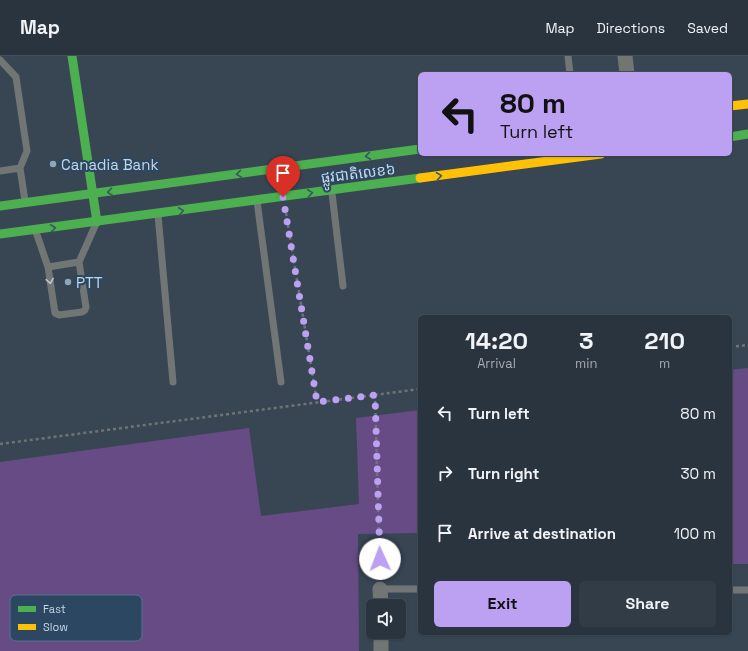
<!DOCTYPE html>
<html lang="en">
<head>
<meta charset="utf-8">
<style>
  :root { --surface:#2a343f; --page:#323c46; --text:#f1f3f6; --muted:#a5aab0; --line:#464f59; --accent:#bca0f2 }
  body { margin:0; font-family:"Space Grotesk","Noto Sans Khmer",sans-serif; background:var(--page); color:var(--text); height:100vh; display:flex; flex-direction:column; font-size:15px; white-space:nowrap }
  * { box-sizing:border-box; margin:0 }
  p { font-size:13px; color:var(--muted) }
  .icon { flex:none; width:22px; height:22px; fill:none; stroke:currentColor; stroke-width:2; stroke-linecap:round; stroke-linejoin:round }
  .map { position:relative; flex:1; overflow:hidden }
  .panel { position:absolute; left:418px; top:259px; width:314px; height:320px; display:flex; flex-direction:column; background:var(--surface); border-radius:6px; box-shadow:0 1px 3px #0004,0 0 0 1px var(--line) }
  .panel>* { flex:none }
  .hud { position:absolute; left:418px; top:16px; width:314px; height:84px; border-radius:6px; box-shadow:0 1px 3px #0004,0 0 0 1px var(--line); background:#bca0f2; color:#111; overflow:hidden }
  .buttons { position:absolute; left:366px; top:543px; display:grid; gap:8px }
  .buttons a { display:grid; place-items:center; width:40px; height:40px; border-radius:6px; background:var(--surface); box-shadow:0 1px 3px #0004,0 0 0 1px var(--line); font-size:20px }
  .pin { position:absolute; display:grid; place-items:center; width:34px; height:34px; color:#fff; margin:-41px -17px; border-radius:50% 50% 50% 0; rotate:-45deg; box-shadow:0 0 4px #0007 }
  .pin .icon { rotate:45deg }
  .me { position:absolute; width:44px; margin:-22px; rotate:358deg; stroke-linejoin:round; filter:drop-shadow(0 0 3px #0008) }
  .turn { display:flex; align-items:center; gap:14px; height:84px; padding:0 16px; font-size:18px }
  .turn .icon { width:52px; height:52px; stroke-width:2.5 }
  .turn b { display:block; font-size:28px; line-height:34px }
  .eta { display:flex; justify-content:space-evenly; align-items:center; height:68px; text-align:center }
  .eta b { font-size:24px; font-weight:700; line-height:28px }
  .button { display:flex; gap:8px; margin-top:auto; padding:8px 16px }
  .button a { flex:1; height:46px; border-radius:6px; background:var(--accent); color:#111; font-size:16px; font-weight:700; line-height:46px; text-align:center }
  .button a+a { background:var(--page); color:var(--text) }
  ul { padding:0; list-style:none }
  li { display:flex; align-items:center; gap:12px; height:60px; padding:0 16px }
  li div { flex:1 }
  li b { display:block; font-size:15px }
  li em { font-style:normal }
  header { display:flex; align-items:center; gap:24px; box-sizing:border-box; height:56px; padding:0 20px; background:var(--surface); border-bottom:1px solid var(--line) }
  header strong { font-size:19px }
  nav { display:flex; gap:22px; margin-inline-start:auto; font-size:14px }
  .map>svg:first-child { display:block }
  .green { fill:#674b84 }
  .lines { fill:none; stroke-linecap:round; stroke-linejoin:round }
  .path { stroke:#6e7476; stroke-width:2.5; stroke-dasharray:3 3; stroke-linecap:butt }
  .lane { stroke:#717674; stroke-width:7 }
  .street { stroke:#717674; stroke-width:15 }
  .fast { stroke:#4caf50; stroke-width:9 }
  .slow { stroke:#ffc107; stroke-width:9 }
  .oneway { stroke:#325c5e }
  .oneway2 { stroke:#b9c8d5 }
  .route { stroke:#bca0f2; stroke-width:7; stroke-dasharray:0 12.6 }
  .poi-dot { fill:#94a4b3; stroke:#2b4761; stroke-width:1.5 }
  .labels { text-anchor:middle; dominant-baseline:central; stroke-width:4; stroke-linejoin:round; paint-order:stroke }
  .poi-label { font-size:15px; fill:#c6d7e6; stroke:#2b4761; text-anchor:start }
  .street-label { font-size:15px; fill:#c6d7e6; stroke:#2b4761 }
  .key { fill:#2b4761; stroke:#5a7289; stroke-width:1 }
  .key-label { font-size:11px; fill:#c6d7e6 }
</style>
</head>
<body>
<header>
<strong>Map</strong>
<nav><a>Map</a><a>Directions</a><a>Saved</a></nav>
</header>
<div class="map">
<svg width="748" height="595" viewBox="0 0 748 595">
  <rect width="100%" height="100%" fill="#384654"/>
  <path class="green" d="M748 312V508H730V314Z
    M420 354V477L358 478 359 595H0V406L249 372 261 460 359 448 356 362Z"/>
  <g class="lines">
    <path class="path" d="M286 157 317 346
      M730 291 748 289
      M375 339 380 520
      M0 388 420 333"/>
    <path class="lane" d="M568 0 570 18
      M0 4 16 21 27 95 20 112 25 145
      M0 115 20 112
      M332 137 343 230
      M257 145 281 326
      M158 159 173 326
      M36 176 48 211 55 257 59 259 82 256 85 254 86 251 79 206 95 170
      M48 211 79 206
      M380 533H420
      M730 534H748"/>
    <path class="street" d="M625 0 627 18
      M380 533 381 550
      M381 576V595"/>
    <path class="fast" d="M72 0 97 166
      M730 81 748 78
      M0 150 420 93
      M0 178 420 122"/>
    <path class="slow" d="M730 50 748 48
      M420 122 601 98"/>
  </g>
  <defs><path id="oneway-chevron" d="M-2-3.5L2.5 0L-2 3.5" fill="none" stroke-width="1.6" stroke-linecap="round" stroke-linejoin="round"/></defs>
  <g class="oneway">
    <use href="#oneway-chevron" transform="translate(368 100) rotate(172)"/>
    <use href="#oneway-chevron" transform="translate(239 118) rotate(172)"/>
    <use href="#oneway-chevron" transform="translate(439 120) rotate(-8)"/>
    <use href="#oneway-chevron" transform="translate(110 136) rotate(172)"/>
    <use href="#oneway-chevron" transform="translate(310 137) rotate(-8)"/>
    <use href="#oneway-chevron" transform="translate(181 155) rotate(-8)"/>
    <use href="#oneway-chevron" transform="translate(53 172) rotate(-7)"/>
  </g>
  <use class="oneway2" href="#oneway-chevron" transform="translate(50 225) rotate(81)"/>
  <g class="lines">
    <path class="route" d="M283 141 317 346 375 339 380 503"/>
  </g>
  <g class="poi-dot">
    <circle cx="53" cy="108" r="4"/>
    <circle cx="68" cy="226" r="4"/>
  </g>
  <g class="labels">
    <g class="poi-label">
      <text x="61" y="108">Canadia Bank</text>
      <text x="76" y="226">PTT</text>
    </g>
    <g class="street-label">
      <text transform="translate(358 117) rotate(-7)">ផ្លូវជាតិលេខ៦</text>
    </g>
  </g>
  <rect x="10" y="539" width="132" height="46" rx="6" class="key"/>
  <rect x="18" y="550" width="18" height="6" fill="#4caf50"/>
  <rect x="18" y="568" width="18" height="6" fill="#ffc107"/>
  <g class="key-label">
    <text x="43" y="557">Fast</text>
    <text x="43" y="575">Slow</text>
  </g>
</svg>
<div class="buttons">
<a><svg class="icon" aria-label="sound" viewBox="0 0 24 24"><path d="M4 9h4l5-4v14l-5-4H4zM17 9q2 3 0 6"/></svg></a>
</div>
<div class="pin" style="left:283px;top:141px;background:#d93025"><svg class="icon" aria-label="arrive" viewBox="0 0 24 24"><path d="M6 21V4h12l-3 4 3 4H6"/></svg></div>
<svg class="me" style="left:380px;top:503px" viewBox="-20 -20 40 40"><circle r="19" fill="#fff"/><path d="M0-13L10 11 0 6-10 11z" fill="#bca0f2"/></svg>
<div class="hud">
<div class="turn"><svg class="icon" aria-label="left" viewBox="0 0 24 24"><path d="M17 20v-9H6M10 6l-5 5 5 5"/></svg><div><b>80 m</b>Turn left</div></div>
</div>
<section class="panel">
<div class="eta">
<div><b>14:20</b><p>Arrival</p></div>
<div><b>3</b><p>min</p></div>
<div><b>210</b><p>m</p></div>
</div>
<ul>
<li><svg class="icon" aria-label="left" viewBox="0 0 24 24"><path d="M17 20v-9H6M10 6l-5 5 5 5"/></svg><div><b>Turn left</b></div><em>80 m</em></li>
<li><svg class="icon" aria-label="right" viewBox="0 0 24 24"><path d="M7 20v-9h11M14 6l5 5-5 5"/></svg><div><b>Turn right</b></div><em>30 m</em></li>
<li><svg class="icon" aria-label="arrive" viewBox="0 0 24 24"><path d="M6 21V4h12l-3 4 3 4H6"/></svg><div><b>Arrive at destination</b></div><em>100 m</em></li>
</ul>
<div class="button"><a>Exit</a><a>Share</a></div>
</section>
</div>
</body>
</html>
